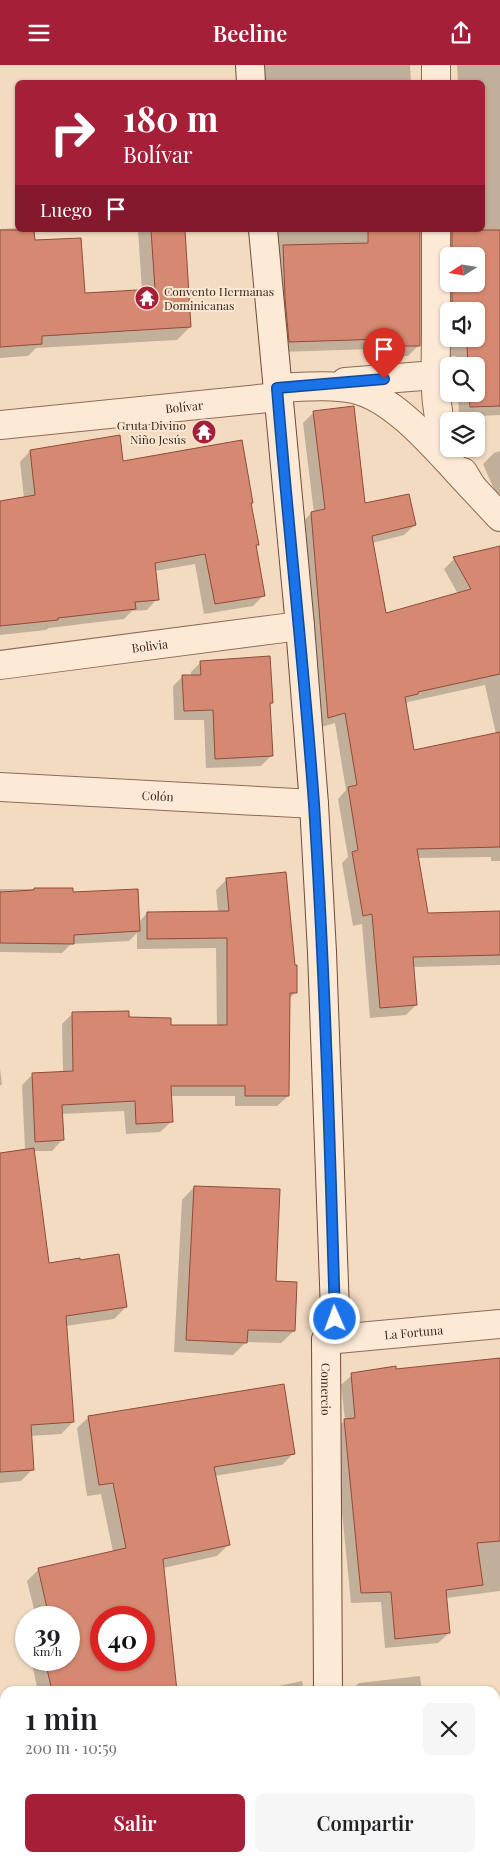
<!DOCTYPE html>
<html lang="es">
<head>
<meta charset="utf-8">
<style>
  :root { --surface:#fff; --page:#f6f6f6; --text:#202124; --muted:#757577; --accent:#a61f39 }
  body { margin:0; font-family:"Playfair Display",serif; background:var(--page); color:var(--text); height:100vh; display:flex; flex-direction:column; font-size:19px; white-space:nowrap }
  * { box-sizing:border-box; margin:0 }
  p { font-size:16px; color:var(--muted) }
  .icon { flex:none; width:28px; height:28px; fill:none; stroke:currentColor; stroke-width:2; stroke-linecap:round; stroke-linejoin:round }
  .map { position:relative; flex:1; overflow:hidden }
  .details { position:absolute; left:0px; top:1621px; width:500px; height:176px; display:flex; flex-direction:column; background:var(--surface); border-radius:15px 15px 0 0; box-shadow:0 1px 4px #0004 }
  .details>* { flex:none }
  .hud { position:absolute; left:15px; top:15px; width:470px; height:152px; border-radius:8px; box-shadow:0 1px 4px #0004; background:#a61f39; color:#fff; overflow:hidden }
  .needle { width:32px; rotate:258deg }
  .tools { position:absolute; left:440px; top:182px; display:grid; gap:10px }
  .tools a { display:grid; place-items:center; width:45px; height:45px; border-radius:8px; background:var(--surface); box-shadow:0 1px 4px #0004; font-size:25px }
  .speed { position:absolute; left:15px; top:1541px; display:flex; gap:10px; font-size:25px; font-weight:700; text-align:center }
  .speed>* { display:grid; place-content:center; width:65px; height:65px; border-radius:50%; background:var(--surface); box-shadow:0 1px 4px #0004; line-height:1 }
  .speed small { font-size:12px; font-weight:400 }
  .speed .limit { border:8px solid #d22; background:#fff; color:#111 }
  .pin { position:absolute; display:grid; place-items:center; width:42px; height:42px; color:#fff; margin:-51px -21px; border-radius:50% 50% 50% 0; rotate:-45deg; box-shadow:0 0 5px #0007 }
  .pin .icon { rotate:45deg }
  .me { position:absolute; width:55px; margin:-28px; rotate:358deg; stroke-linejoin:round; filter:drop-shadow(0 0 4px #0008) }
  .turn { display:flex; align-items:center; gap:18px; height:105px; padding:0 25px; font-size:22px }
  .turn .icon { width:65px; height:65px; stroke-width:2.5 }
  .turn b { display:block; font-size:35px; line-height:42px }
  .then { display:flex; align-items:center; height:48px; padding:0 25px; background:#0003; gap:10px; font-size:19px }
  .round { display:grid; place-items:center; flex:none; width:52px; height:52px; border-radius:8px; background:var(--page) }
  .summary { display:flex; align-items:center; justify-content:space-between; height:85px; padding:0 25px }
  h1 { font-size:30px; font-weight:600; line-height:38px }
  .primary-button { display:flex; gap:10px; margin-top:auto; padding:10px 25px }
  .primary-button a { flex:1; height:58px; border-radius:8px; background:var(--accent); color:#fff; font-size:20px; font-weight:600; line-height:58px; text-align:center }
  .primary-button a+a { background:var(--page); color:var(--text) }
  header { display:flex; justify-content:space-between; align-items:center; height:65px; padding:0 25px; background:var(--accent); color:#fff; font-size:22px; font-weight:600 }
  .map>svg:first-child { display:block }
  .shadow { fill:#0003; fill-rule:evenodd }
  .building { fill:#d68972; stroke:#914b39; fill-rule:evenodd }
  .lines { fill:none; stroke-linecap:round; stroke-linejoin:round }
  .street-casing { stroke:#8f6a56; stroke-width:30 }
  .secondary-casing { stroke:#714b39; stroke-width:30 }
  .street { stroke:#fdead6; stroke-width:28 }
  .secondary { stroke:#fdead6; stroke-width:28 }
  .route-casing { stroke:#114b97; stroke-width:12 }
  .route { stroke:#1a73e8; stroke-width:9 }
  .labels { text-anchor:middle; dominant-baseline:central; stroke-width:4; stroke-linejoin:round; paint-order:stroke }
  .poi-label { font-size:12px; fill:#3d261c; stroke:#f9e7d2; text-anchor:start }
  .street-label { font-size:12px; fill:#3d261c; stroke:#f9e7d2 }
</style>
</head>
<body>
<header><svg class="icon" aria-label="menu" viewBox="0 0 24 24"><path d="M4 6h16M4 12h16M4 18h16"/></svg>Beeline<svg class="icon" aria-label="share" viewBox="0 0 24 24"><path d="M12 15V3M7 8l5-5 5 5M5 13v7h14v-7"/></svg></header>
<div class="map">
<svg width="500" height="1797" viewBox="0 0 500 1797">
  <rect width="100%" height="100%" fill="#f3dbc1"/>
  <path class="shadow" d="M263 0H410L411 18H264Z
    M457 0H500V350L459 352 458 329H476V301H457L456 291H441L436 165H482V18H458ZM449 191H476V219H449ZM449 246H476V274H449Z
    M18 163V165H33L34 177 83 229 142 226 138 165H184L190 262 177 275 36 283 28 291 0 293V164Z
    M275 165H419V280L408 291H374L373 284 279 287Z
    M314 347 364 439 415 460 404 470 372 478 385 550 458 529 444 504 454 494 500 482V796H491V792L417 793 427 849 500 851V900L413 902 416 940 406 950 370 953 362 859 353 861 342 798 348 792 338 734 346 725 335 658 318 663 301 459 311 448H314L303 358ZM485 620 496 669 413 687 406 639 408 637Z
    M30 386 122 397 252 437 250 439 257 479 255 482 264 530 253 541 204 549 195 499 155 506 157 534 147 545 132 546 124 554 49 563 46 565 0 570V437L24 433 20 397Z
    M500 386V438L483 399 494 388Z
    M201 597 272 638 269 641 271 691 261 701 206 703 204 655H174L173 621 183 611H191V607Z
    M227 814 296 927 288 935V1031L277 1041H235V1031H170L171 1057 160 1067 126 1069 124 1046 61 1049 62 1075 52 1086H33L48 1199 126 1242 114 1254 66 1261 73 1357 61 1369 31 1371 33 1404 21 1416 0 1418V1089L25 1085 22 1020 33 1009 63 1008 62 959 73 948 127 953 170 961 217 962 216 883 137 884V868L129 876 71 879 62 888 0 887V824H72V828L139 857 147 848H218L216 825Z
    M0 1003 2 1019 0 1021Z
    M194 1122 275 1217 294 1266 281 1278 246 1277 233 1290 174 1287 182 1135Z
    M500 1295V1526L446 1533 449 1568 438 1578 385 1583 381 1537 351 1538 334 1366 345 1355 341 1320 352 1310Z
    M89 1352 294 1388 282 1400 214 1411 228 1480 217 1491 163 1503 176 1626H38L31 1595H69V1552H36L27 1516 39 1504 113 1487 101 1429 87 1431 77 1363ZM101 1552H144V1595H101Z
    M420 1611 422 1626H351L359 1618Z
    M302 1616 304 1626H256Z
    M495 1699H498L500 1713V1762L495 1766Z
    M101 1792H284L285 1797H102Z
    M368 1792H435V1795L433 1797H369Z"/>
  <path class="building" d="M0 165H34L35 175 81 173 85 228 155 224 151 165H185L191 262 42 271V279L0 282Z
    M368 165H420V281H384V274L289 277 285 233 283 180 368 178Z
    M452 165H500V341L470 342 469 329H476V301H468L467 280H452V274H476V246H452V219H476V191H452Z
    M354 341 365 438 409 429 416 460 372 471 386 548 471 524 453 492 500 481V609L418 627V629L405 632 414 685 500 667V782L417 784 428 848 500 846V890L413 892 417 940 380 943 372 849 363 851 352 787 358 785 348 722 357 720 345 648 328 653 311 447 325 444 313 346Z
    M120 370 123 396 242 375 253 438H251L259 480H256L265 531 215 539 205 489 155 498 159 535 135 537 136 544 58 553V555L0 561V436L35 430 30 385Z
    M270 591 273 638H270L273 691 215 694 213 645 184 646 182 610H201L200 596Z
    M286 807 295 900H297V928H290L289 1031H245V1021H171L173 1057 136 1059 135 1036 62 1040 64 1075 35 1077 32 1008 73 1006 72 947 129 946V952L171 953V960H227V873L147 874V847L229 846 226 813Z
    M34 823H73V827L138 824 140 866 74 870V879L0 878V827L34 825Z
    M34 1083 49 1198 80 1193V1195L119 1189 127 1242 66 1251 74 1357 31 1360 34 1405 0 1407V1088Z
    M194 1121 280 1124 276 1216 297 1217 295 1266 248 1265 247 1278 186 1275Z
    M500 1293V1476L477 1478 483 1520 446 1525 450 1568 395 1574 391 1527 361 1528 344 1354 355 1353 351 1308 396 1301V1304Z
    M284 1319 295 1389 214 1402 230 1480 163 1494 177 1626H52L45 1595H69V1552H49L38 1503 126 1483 113 1418 99 1420 88 1351ZM101 1552H144V1595H101Z"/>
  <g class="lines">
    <defs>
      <g id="street">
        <path d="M436 0V18"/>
        <path d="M436 165C436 200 436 235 436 269 436 307 432 349 449 384"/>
        <path d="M345 317 436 310"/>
        <path d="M277 323C302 322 330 319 354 324 398 334 442 391 472 422"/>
        <path id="s1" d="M0 360 278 332"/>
        <path d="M463 407 472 422 500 452"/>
        <path id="s2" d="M0 600 300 561"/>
        <path id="s3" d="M0 722 314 739"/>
        <path id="s4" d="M326 1275 500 1259"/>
        <path d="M0 1652 5 1662"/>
        <path d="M70 1792 72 1797"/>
      </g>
      <g id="secondary">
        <path d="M250 0 251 18"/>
        <path id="s5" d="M263 165 300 561 314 739 322 887 336 1274 326 1275 328 1626"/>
        <path d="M341 1792V1797"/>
      </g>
    </defs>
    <use href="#street" class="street-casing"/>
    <use href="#secondary" class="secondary-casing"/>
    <use href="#street" class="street"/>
    <use href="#secondary" class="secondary"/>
  </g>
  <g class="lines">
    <defs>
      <path id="route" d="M335 1254C330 1083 325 910 314 739 304 600 288 462 277 323L384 314"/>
    </defs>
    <use href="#route" class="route-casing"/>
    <use href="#route" class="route"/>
  </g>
  <defs>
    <symbol id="temple-disc" viewBox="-11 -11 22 22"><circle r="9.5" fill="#a61f39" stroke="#f9e7d2"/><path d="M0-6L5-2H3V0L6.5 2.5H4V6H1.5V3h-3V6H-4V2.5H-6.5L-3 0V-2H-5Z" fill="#fff"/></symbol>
  </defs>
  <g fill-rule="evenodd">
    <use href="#temple-disc" x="133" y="219" width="28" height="28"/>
    <use href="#temple-disc" x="190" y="353" width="28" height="28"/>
  </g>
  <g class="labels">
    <g class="poi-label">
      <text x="164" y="226">Convento Hermanas<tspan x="164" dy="14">Dominicanas</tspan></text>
      <text x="186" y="360" text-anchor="end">Gruta Divino<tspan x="186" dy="14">Niño Jesús</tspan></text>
    </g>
    <g class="street-label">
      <text stroke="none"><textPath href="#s1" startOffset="185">Bolívar</textPath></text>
      <text stroke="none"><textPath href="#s2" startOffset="151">Bolivia</textPath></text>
      <text stroke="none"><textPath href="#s3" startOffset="158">Colón</textPath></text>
      <text stroke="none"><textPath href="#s4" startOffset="88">La Fortuna</textPath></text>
      <text stroke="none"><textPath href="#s5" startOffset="1171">Comercio</textPath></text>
    </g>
  </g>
</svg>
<div class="tools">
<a><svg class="needle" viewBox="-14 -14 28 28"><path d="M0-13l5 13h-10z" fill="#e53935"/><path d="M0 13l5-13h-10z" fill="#757577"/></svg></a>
<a><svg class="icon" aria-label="sound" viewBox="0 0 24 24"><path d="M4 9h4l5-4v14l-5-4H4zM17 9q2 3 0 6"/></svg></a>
<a><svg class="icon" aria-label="search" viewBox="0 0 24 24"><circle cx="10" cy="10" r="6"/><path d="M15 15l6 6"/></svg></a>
<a><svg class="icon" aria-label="layers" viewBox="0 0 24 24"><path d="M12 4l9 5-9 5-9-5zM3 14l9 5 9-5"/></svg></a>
</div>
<div class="speed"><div>39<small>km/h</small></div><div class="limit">40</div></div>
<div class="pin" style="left:384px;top:314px;background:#d93025"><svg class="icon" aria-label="arrive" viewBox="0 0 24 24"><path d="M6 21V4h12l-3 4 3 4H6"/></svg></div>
<svg class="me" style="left:335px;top:1254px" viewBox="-20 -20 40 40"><circle r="17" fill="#1a73e8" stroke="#fff" stroke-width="3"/><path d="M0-11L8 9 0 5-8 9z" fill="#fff"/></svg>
<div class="hud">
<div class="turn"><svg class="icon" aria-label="right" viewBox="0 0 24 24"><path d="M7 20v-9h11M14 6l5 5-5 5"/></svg><div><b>180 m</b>Bolívar</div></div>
<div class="then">Luego<svg class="icon" aria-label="arrive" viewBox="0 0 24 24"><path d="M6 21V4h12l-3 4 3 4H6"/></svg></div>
</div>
<section class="details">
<div class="summary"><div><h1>1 min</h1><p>200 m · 10:59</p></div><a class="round"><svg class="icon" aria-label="close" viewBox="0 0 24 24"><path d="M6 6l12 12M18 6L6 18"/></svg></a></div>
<div class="primary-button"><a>Salir</a><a>Compartir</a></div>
</section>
</div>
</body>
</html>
